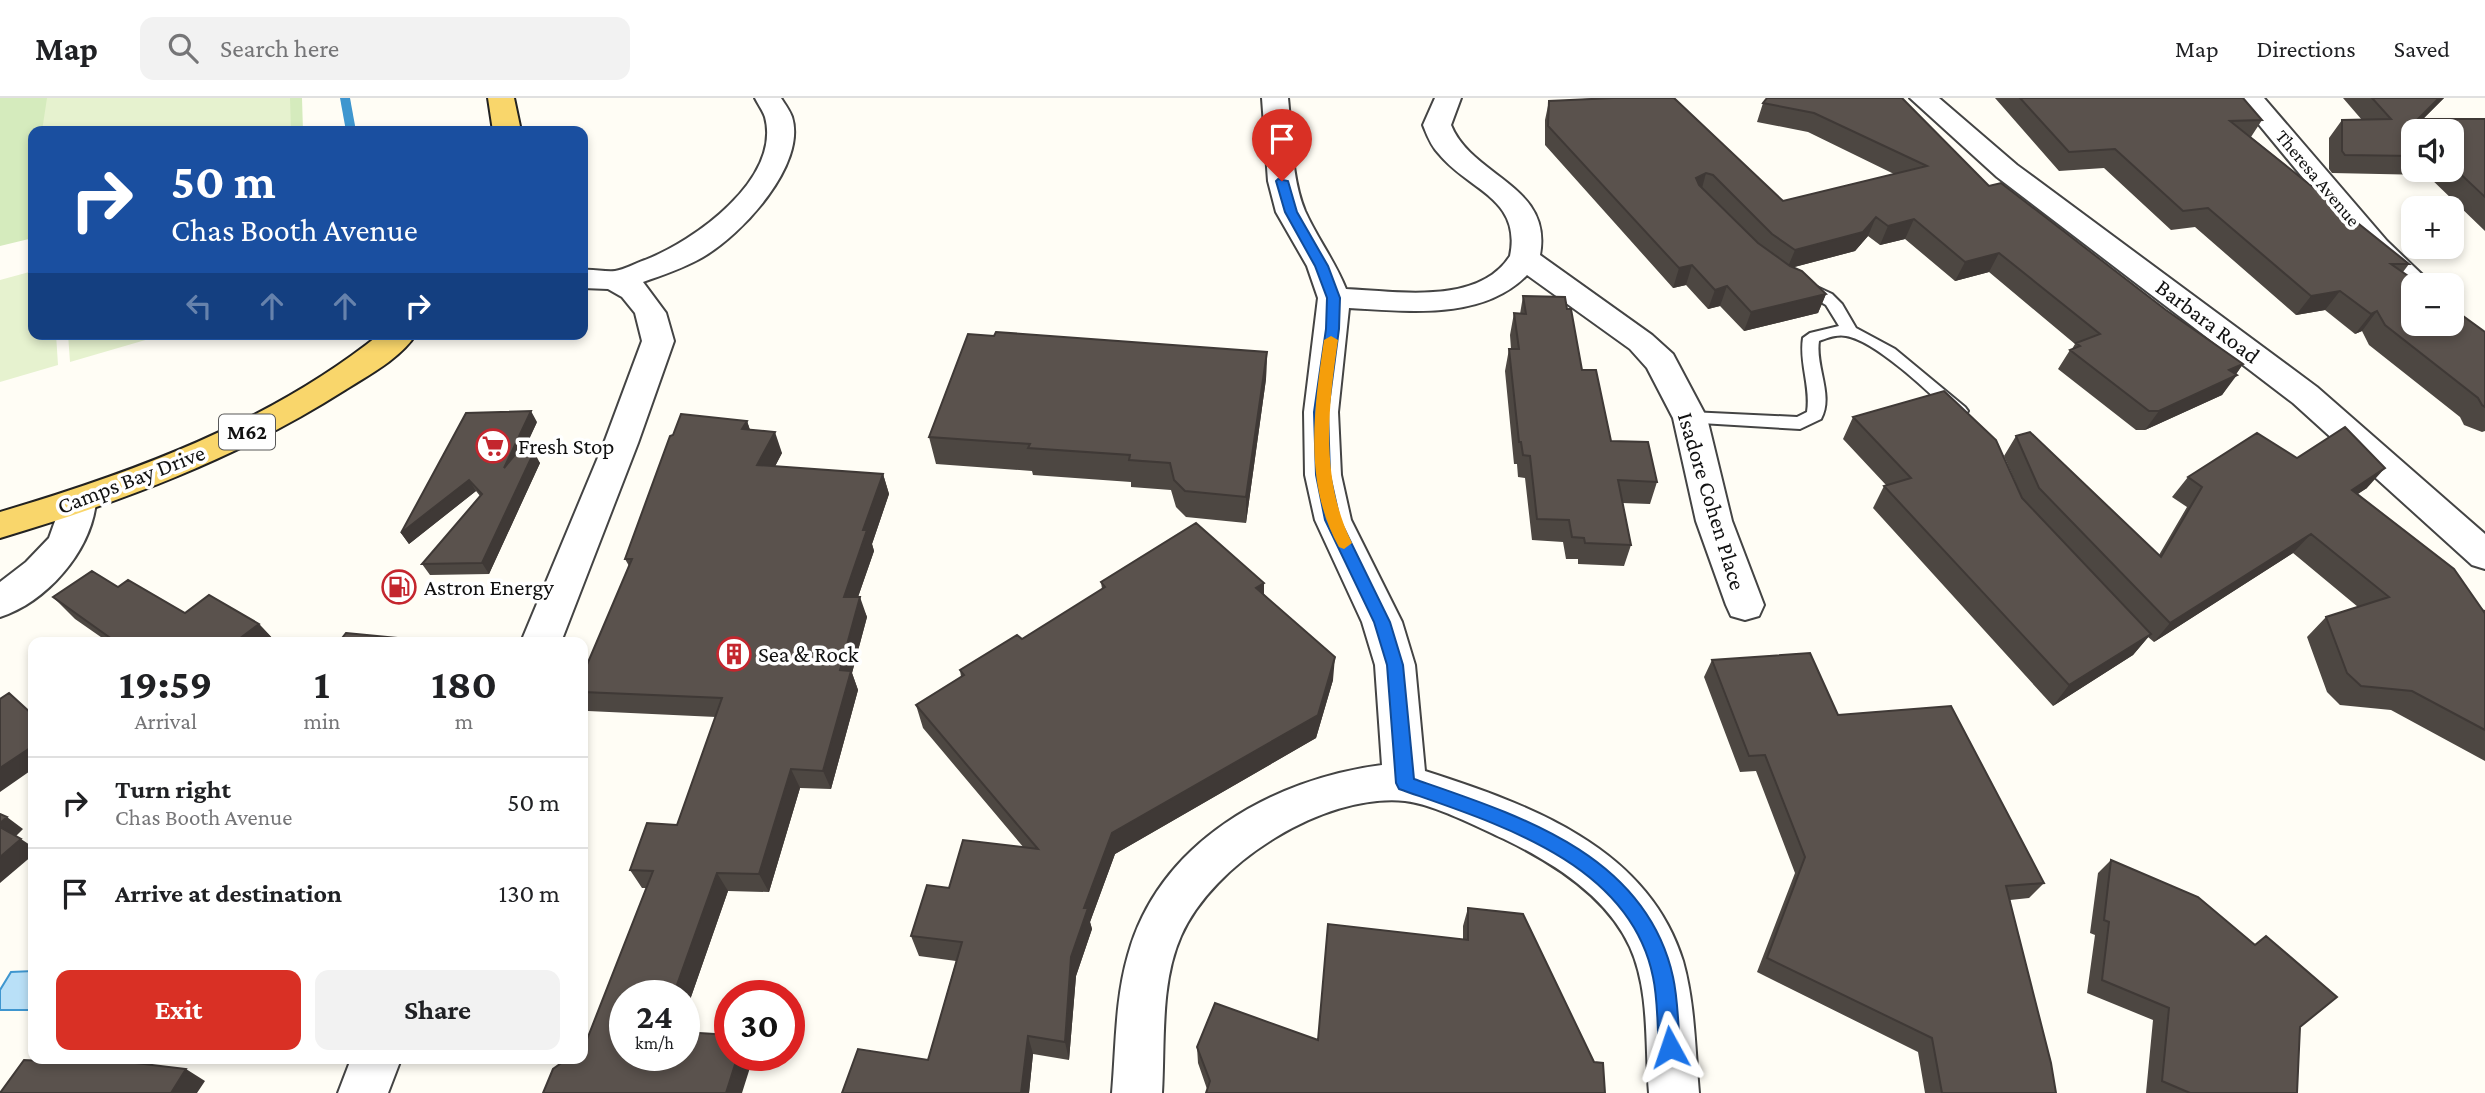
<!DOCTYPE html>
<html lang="en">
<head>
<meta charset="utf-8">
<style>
  :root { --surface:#fff; --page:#f2f2f2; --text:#202124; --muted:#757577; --line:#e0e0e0; --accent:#d93025 }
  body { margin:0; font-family:"Crimson Pro",serif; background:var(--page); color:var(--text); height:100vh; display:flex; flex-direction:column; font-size:26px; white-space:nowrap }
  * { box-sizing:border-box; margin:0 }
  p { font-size:23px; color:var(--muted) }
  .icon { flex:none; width:38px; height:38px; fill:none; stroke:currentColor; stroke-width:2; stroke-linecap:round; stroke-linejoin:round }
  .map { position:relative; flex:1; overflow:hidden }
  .panel { position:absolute; left:28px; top:539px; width:560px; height:427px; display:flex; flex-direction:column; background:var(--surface); border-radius:14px; box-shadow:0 4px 10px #0003 }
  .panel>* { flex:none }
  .top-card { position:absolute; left:28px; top:28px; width:560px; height:214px; border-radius:14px; box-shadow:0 4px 10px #0003; background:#1a4fa0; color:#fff; overflow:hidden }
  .fabs { position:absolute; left:2401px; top:21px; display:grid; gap:14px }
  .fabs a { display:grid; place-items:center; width:63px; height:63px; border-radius:14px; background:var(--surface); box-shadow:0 4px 10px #0003; font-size:35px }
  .speed { position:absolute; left:609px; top:882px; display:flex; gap:14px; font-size:35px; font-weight:700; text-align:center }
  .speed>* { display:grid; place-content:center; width:91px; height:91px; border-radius:50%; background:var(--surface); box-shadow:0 4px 10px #0003; line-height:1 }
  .speed small { font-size:18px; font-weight:400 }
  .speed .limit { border:10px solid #d22; background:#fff; color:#111 }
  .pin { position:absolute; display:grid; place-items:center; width:60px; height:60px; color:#fff; margin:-72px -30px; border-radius:50% 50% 50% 0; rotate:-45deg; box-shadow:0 0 7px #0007 }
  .pin .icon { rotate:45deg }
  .me { position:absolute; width:77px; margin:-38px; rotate:355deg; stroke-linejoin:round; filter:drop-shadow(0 0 5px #0008) }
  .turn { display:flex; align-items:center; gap:24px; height:147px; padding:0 28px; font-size:32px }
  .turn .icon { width:91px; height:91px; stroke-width:2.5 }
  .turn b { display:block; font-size:49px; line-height:60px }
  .lanes { display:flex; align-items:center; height:66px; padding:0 28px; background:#0003; justify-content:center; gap:35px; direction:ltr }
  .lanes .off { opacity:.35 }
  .eta { display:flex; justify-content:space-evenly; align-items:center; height:119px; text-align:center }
  .eta b { font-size:42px; font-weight:700; line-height:49px }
  .action { display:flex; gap:14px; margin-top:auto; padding:14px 28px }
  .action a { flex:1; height:80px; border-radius:14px; background:var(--accent); color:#fff; font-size:28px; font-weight:700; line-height:80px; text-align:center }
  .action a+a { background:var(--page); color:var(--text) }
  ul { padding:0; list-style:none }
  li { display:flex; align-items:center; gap:21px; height:91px; padding:0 28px; border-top:2px solid var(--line) }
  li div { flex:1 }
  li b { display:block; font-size:26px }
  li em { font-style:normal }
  header { display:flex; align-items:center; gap:42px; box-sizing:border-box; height:98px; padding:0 35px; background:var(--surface); border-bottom:2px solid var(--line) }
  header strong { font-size:33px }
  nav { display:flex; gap:38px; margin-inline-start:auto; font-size:24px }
  .search { width:490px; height:63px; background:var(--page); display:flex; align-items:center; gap:18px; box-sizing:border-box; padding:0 24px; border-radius:14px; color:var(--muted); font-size:26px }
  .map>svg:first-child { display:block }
  .green { fill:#d5ebbd }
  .pitch { fill:#e6f2cf }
  .water { fill:#b9e0f7; stroke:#3f96cf; stroke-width:2 }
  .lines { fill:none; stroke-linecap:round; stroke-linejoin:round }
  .stream { fill:#3f96cf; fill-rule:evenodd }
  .lane-casing { stroke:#444; stroke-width:4 }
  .street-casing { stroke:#444; stroke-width:4 }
  .primary-casing { stroke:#222; stroke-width:4 }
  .lane { fill:#fff; fill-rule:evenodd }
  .street { fill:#fff; fill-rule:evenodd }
  .primary { fill:#f9d66b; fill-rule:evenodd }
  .wall { fill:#4d4742; fill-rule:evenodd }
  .shaded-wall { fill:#3f3936 }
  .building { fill:#5a524d; stroke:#3f3936; stroke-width:2 }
  .route { fill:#1a73e8; stroke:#114b97; stroke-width:2 }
  .slow { fill:#f59e0b }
  .labels { text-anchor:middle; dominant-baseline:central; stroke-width:7; stroke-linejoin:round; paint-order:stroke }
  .far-street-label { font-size:19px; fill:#111; stroke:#fff }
  .shield { fill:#fff; stroke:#585858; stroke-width:2 }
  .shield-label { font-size:21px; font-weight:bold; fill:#111 }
  .street-label { font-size:23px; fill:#111; stroke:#fff }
  .poi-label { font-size:23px; fill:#111; stroke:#fff; text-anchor:start }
</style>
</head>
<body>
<header>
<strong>Map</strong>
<div class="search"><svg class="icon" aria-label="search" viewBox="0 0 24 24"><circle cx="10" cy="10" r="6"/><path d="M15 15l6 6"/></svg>Search here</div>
<nav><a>Map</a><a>Directions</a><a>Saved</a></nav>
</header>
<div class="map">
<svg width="2485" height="995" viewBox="0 0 2485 995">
  <rect width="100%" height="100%" fill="#fffdf5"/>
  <path class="green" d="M0 0H302L303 33H33V140L0 148Z"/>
  <path class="pitch" d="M47 0H290L291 33H42Z
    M33 173V236H56L58 267 0 284V182Z
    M68 236H166L70 264Z"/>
  <path class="water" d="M33 873V912H0V892L11 874Z"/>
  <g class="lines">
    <path class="stream" d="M340 0H350L356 33H346Z"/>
    <defs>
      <path id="lane" d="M1802 182 1832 196 1842 206 1856 230 1895 251 1965 309 1968 313 1965 317H1953C1931 296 1876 243 1846 238 1837 236 1827 240 1819 243 1815 269 1834 297 1821 321L1800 331 1684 324 1681 320 1690 314 1797 319 1807 314C1811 289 1799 265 1803 240L1810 235 1839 228 1826 207 1797 190 1794 187Z"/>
      <path id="street" d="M755 0H781C785 6 790 13 792 19 807 67 741 137 703 159 684 170 663 177 643 184L666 215 674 243 638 345 561 544H521L604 345 642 243 635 215 622 199 608 191 583 190V172C593 171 605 174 615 173 624 172 636 165 645 162 693 144 782 81 765 19 763 13 758 6 755 0Z
        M1262 0H1288C1292 37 1291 79 1305 113 1317 140 1335 163 1346 191 1396 193 1478 208 1510 158 1522 100 1468 92 1439 56 1431 48 1427 37 1423 27L1435 0H1461L1451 27C1472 79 1553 87 1540 157L1652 237 1673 256 1707 320 1732 423 1764 507 1759 518 1745 522 1731 518 1726 507 1696 423 1673 320 1647 270 1630 251 1527 177C1482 223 1408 213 1349 210L1338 314 1341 377 1351 422 1402 524 1415 567 1425 673C1528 706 1648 749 1683 863 1695 906 1695 951 1699 995H1649C1645 948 1650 893 1630 849 1607 798 1552 764 1504 741 1478 729 1433 706 1405 703 1324 695 1213 765 1181 838 1160 885 1165 945 1162 995H1112C1116 949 1115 902 1128 857 1159 744 1273 681 1382 667L1375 567 1362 524 1315 422 1305 377 1304 314 1318 200 1307 168 1276 114 1268 83Z
        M1910 0H1939L2017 67 2317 289 2485 436V471L2472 467 2293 305 1997 79Z
        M2237 0H2264L2387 143 2433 187H2413V195L2407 194 2365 155Z
        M78 391 91 395 96 404C91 453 47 504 0 519V484L26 464 49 440 65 395Z
        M351 961H401L388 995H338Z"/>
      <path id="primary" d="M488 0H514L521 33H493Z
        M380 236H416C401 260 369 277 345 292 238 360 121 404 0 440V414C132 375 271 324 380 236Z"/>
    </defs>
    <use href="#lane" class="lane-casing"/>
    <use href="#street" class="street-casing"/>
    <use href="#primary" class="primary-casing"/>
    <use href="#lane" class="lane"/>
    <use href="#street" class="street"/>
    <use href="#primary" class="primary"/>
  </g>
  <path class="wall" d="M1599 0H1674L1783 103 1894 76 1808 34 1757 24 1763 5 1902 0 1989 88 2243 266 2222 297 2145 332H2136L2058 271 2070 252 2072 251 2075 246 1989 174 1955 183 1905 141 1880 147 1868 138 1855 153 1794 169 1826 196 1818 215 1744 233 1720 208 1708 211 1686 187 1673 190 1545 47V22L1549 3Z
    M1995 0H2243L2262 22 2251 39 2409 166 2403 174 2485 234V333L2482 334 2464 327 2460 319 2369 247 2362 233 2355 236 2325 212 2296 217 2195 129 2171 132 2104 70 2059 73Z
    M2343 0H2444L2423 21H2485V133L2427 77 2332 75 2329 71V40L2342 22H2362ZM2413 33H2452V72H2413Z
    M1523 198 1567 211 1582 272 1611 343 1657 384 1650 406 1622 405 1631 447 1624 468 1578 466V461H1566L1563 444 1532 442 1525 380 1518 379 1517 366H1514L1505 273 1509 251H1511L1510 237 1514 215 1520 216Z
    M1267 254 1266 281 1246 425 1186 419 1176 409 1171 392 1131 389V384L1033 377 1032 373 936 366 929 339Z
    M1853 319 2020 395 2004 358 2016 338 2159 457 2187 409 2172 399 2188 379 2297 360 2367 390 2357 396 2485 513V663L2391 612 2340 607 2327 594 2307 539 2326 519 2358 509 2293 455 2154 544 2148 539 2133 557 2053 608 1873 410 1884 388 1886 387 1843 341Z
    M747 323 750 332 782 355 775 368 883 376 889 396 872 446 874 453 858 499 867 519 852 575 858 592 831 691 800 690 769 794 728 793 684 919V898H625L584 949 647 790H642L630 772 677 727 716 619 588 613 583 605V576L629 468 625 461Z
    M537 324 525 349 540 365 489 476 430 477 422 466 480 398 476 393 409 446 401 435Z
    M1101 484 1264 496 1333 582 1316 640 1115 756 1090 824 1092 831 1076 878 1069 962 1033 956 1029 995H842L928 962 956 863 919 858 911 838 949 790 1024 750 923 630 916 607 961 579 960 572 1022 541 1102 491Z
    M53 499 185 515 259 526 276 544H108L75 521Z
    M1712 562 1838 617 2044 785 2029 800 2010 802 2056 995H1925L1918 954 1757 874 1795 775 1756 673 1740 674 1704 579Z
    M2111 762 2300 929 2297 995H2146L2153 922 2087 895 2095 837 2090 835 2098 775Z
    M1468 810 1594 964 1207 991 1198 965 1197 949 1318 941 1463 841V828Z"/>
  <path class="shaded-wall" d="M2439 0H2444L2404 40 2418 21Z
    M1706 75 1701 94 1696 80Z
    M1876 119 1868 138 1855 153 1787 171 1795 152Z
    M1914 121 1905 141 1880 147 1888 128Z
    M1999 155 1989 174 1955 183 1965 164Z
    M1692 167 1686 187 1673 190 1679 170Z
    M1727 188 1720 208 1708 211 1715 192Z
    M2340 193 2325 212 2296 217 2311 198Z
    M1826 196 1818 215 1744 233 1751 214Z
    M2377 213 2362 233 2355 236 2371 216Z
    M1267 254 1266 281 1246 425V399Z
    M2243 266 2234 279 2237 277 2222 297 2145 332 2159 313 2229 272Z
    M531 313 537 324 511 381 504 370Z
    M747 323 754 344 742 331Z
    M775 334 782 355 765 388 757 367Z
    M534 354 540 365 489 476 482 465Z
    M2385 370 2367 390 2334 412 2352 392Z
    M883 376 889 396 872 446 874 453 851 519 844 499 863 432Z
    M469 382 476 393 409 446 401 435Z
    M2311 436 2293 455 2154 544 2170 525Z
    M1264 485V508L1256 490Z
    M860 499 867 519 852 575 858 592 831 691 823 673 840 572Z
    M259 526 276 544H235Z
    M2151 536 2133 557 2053 608 2069 587Z
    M1335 559 1333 582 1316 640 1115 756 1090 824 1092 831 1076 878 1069 962 1065 944 1071 859 1084 810 1112 735Z
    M33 648V671L0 694V670Z
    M791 671 800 690 769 794 759 776Z
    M7 719 23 731 14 740 0 730V725Z
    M21 741 33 749V757L0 785V759Z
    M717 775 728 793 684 919V898H673Z
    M684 920 687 924 684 932Z
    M1028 938 1033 956 1029 995H1021Z
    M738 957H754L742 995H726Z
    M186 971 205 983 197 995H171Z"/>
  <path class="building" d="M1613 0H1674L1783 103 1927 68 1814 15 1763 5 1767 0H1902L1989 88 2001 85 2166 212 2243 266 2229 272 2237 277 2159 313H2149L2070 252 2080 248 2076 245 2100 236 1999 155 1965 164 1914 121 1888 128 1876 119 1863 134 1795 152 1772 136 1713 77 1706 75 1696 80 1699 87 1758 145 1790 168 1802 173 1826 196 1751 214 1727 188 1715 192 1692 167 1679 170 1548 28 1549 3Z
    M2020 0H2243L2262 22 2230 23 2409 166H2391L2421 187H2413V226H2452V210L2485 234V309L2482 307 2478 300 2385 227 2377 213 2371 216 2340 193 2311 198 2208 110 2183 113 2115 51 2069 54Z
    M2372 0H2439L2418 21H2485V99L2452 68V33H2413V58L2345 57 2342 53V22L2391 21Z
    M1523 198 1565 199 1567 211H1571L1582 272H1596L1611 343 1648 344 1657 384 1618 382 1631 447 1585 445 1584 440 1572 439 1569 422 1537 421 1530 358 1523 357 1521 344H1519L1509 251H1519L1514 215 1526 216Z
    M996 234 1267 254 1246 399 1185 393 1174 382 1170 365 1129 362 1130 357 1028 350 1030 346 929 339 968 236 994 238Z
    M1944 293 1996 342 2022 400 2151 536 2069 587 1884 388 1911 380 1853 319Z
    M531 313 504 370 523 347 534 354 482 465 422 466 482 396 469 382 401 435 466 315Z
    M681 316 747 323 742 331 775 334 757 367 883 376 863 432H867L844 499H860L840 572 851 573 823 673 791 671 759 776 717 775 673 898H625V957H684V934L730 937V957H738L726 995H543L553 971 567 961H583V950L584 949 653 773 630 772 647 725 677 727 722 600 583 594V576L632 461H625L670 338 673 337Z
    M2345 329 2385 370 2352 392 2454 471 2484 514 2485 513V632L2412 593 2361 588 2347 575 2326 519 2389 499 2311 436 2170 525 2039 390 2016 338 2030 334 2161 459 2202 389 2188 379 2257 335 2297 360Z
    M1196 425 1264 485 1256 490 1335 559 1318 617 1112 735 1084 810H1088L1071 859 1065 944 1028 938 1021 995H842L858 951 928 962 962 844 911 838 927 787 949 790 963 742 1038 751 916 607 964 577 960 572 1017 537 1022 541 1105 489 1101 484Z
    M92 473 118 489 128 482 185 515 209 497 259 526 235 544H116L53 499Z
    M346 535 439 544H339Z
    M1810 555 1838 617 1951 608 2044 785 2006 788 2051 965 2056 995H1942L1932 940 1767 860 1805 759 1765 657 1749 658 1712 562Z
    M9 595 33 617V648L0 670V601Z
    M0 716 7 719 0 725Z
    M0 729 21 741 0 759Z
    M2111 762 2198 799 2255 847 2266 838 2337 899 2300 929 2297 995H2190L2162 983 2169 910 2102 882 2109 824 2104 822Z
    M1468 810 1523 816 1594 964 1603 965 1605 995H1206L1210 983 1197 949 1215 905 1318 942 1328 826 1468 842Z
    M67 961H102L186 971 171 995H0L24 962 65 964Z"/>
  <path class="route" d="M1278 81 1288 83 1297 114 1328 168 1340 200 1339 231 1328 314 1330 377 1340 422 1390 524 1403 567 1414 681C1518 717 1646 756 1673 879 1678 901 1678 926 1680 949L1677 956 1670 959 1662 956 1659 949C1657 926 1658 902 1653 879 1630 764 1495 725 1399 691L1396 685 1387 567 1374 524 1325 422 1316 377 1314 314 1326 231 1327 200 1315 168 1285 114 1276 83Z"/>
  <path class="slow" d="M1331 238 1338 242C1328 311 1320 381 1352 445L1344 451 1339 449C1303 385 1314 311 1324 242Z"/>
  <defs>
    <symbol id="supermarket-ring" viewBox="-11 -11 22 22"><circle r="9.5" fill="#fff" stroke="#c4262e" stroke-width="1.5"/><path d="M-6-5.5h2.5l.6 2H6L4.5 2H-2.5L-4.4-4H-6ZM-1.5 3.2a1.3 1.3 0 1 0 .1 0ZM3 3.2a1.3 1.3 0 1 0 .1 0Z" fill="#c4262e"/></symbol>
    <symbol id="fuel-ring" viewBox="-11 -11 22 22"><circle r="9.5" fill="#fff" stroke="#c4262e" stroke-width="1.5"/><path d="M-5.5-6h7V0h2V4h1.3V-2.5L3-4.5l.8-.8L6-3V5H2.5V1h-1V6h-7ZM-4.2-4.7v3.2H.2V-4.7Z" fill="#c4262e"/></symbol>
    <symbol id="building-ring" viewBox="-11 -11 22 22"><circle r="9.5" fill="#fff" stroke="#c4262e" stroke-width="1.5"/><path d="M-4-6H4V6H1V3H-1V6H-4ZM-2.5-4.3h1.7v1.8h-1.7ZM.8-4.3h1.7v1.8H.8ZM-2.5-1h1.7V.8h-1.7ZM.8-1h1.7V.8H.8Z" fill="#c4262e"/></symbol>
  </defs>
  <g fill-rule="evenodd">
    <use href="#supermarket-ring" x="474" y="329" width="38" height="38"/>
    <use href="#fuel-ring" x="380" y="470" width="38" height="38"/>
    <use href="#building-ring" x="715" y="537" width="38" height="38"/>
  </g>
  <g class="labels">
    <g class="far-street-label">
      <text transform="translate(2318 80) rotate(50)">Theresa Avenue</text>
    </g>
    <rect class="shield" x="219" y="316.5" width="56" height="35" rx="5"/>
    <g class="shield-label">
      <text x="247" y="334">M62</text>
    </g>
    <g class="street-label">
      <text transform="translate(2208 223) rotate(37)">Barbara Road</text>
      <text transform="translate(131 381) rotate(-21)">Camps Bay Drive</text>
      <text transform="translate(1712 403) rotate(73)">Isadore Cohen Place</text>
    </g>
    <g class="poi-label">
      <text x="518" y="348">Fresh Stop</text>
      <text x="424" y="489">Astron Energy</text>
      <text x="758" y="556">Sea &amp; Rock</text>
    </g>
  </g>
</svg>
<div class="fabs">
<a><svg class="icon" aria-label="sound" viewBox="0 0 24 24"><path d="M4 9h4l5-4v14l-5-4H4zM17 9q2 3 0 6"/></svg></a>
<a>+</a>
<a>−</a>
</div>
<div class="speed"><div>24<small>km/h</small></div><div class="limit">30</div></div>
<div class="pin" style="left:1282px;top:83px;background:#d93025"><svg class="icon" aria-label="arrive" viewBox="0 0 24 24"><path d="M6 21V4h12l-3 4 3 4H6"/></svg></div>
<svg class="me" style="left:1670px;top:949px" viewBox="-20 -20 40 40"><path d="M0-17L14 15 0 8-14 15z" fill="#1a73e8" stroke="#fff" stroke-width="4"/></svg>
<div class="top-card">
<div class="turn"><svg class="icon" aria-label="right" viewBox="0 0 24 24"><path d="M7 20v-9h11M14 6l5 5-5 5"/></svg><div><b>50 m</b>Chas Booth Avenue</div></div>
<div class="lanes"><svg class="icon off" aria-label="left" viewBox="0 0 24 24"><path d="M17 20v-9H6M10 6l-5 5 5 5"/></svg><svg class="icon off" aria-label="ahead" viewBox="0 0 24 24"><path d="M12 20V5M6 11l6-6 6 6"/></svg><svg class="icon off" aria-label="ahead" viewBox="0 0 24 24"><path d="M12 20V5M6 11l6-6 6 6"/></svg><svg class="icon" aria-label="right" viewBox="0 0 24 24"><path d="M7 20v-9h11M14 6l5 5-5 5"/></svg></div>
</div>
<section class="panel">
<div class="eta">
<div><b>19:59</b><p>Arrival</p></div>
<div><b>1</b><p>min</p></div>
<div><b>180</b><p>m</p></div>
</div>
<ul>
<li><svg class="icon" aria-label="right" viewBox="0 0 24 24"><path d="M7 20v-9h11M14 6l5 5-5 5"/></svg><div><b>Turn right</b><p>Chas Booth Avenue</p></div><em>50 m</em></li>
<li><svg class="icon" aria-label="arrive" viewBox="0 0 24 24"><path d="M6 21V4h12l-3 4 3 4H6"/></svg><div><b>Arrive at destination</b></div><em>130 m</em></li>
</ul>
<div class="action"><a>Exit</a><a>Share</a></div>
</section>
</div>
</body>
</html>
